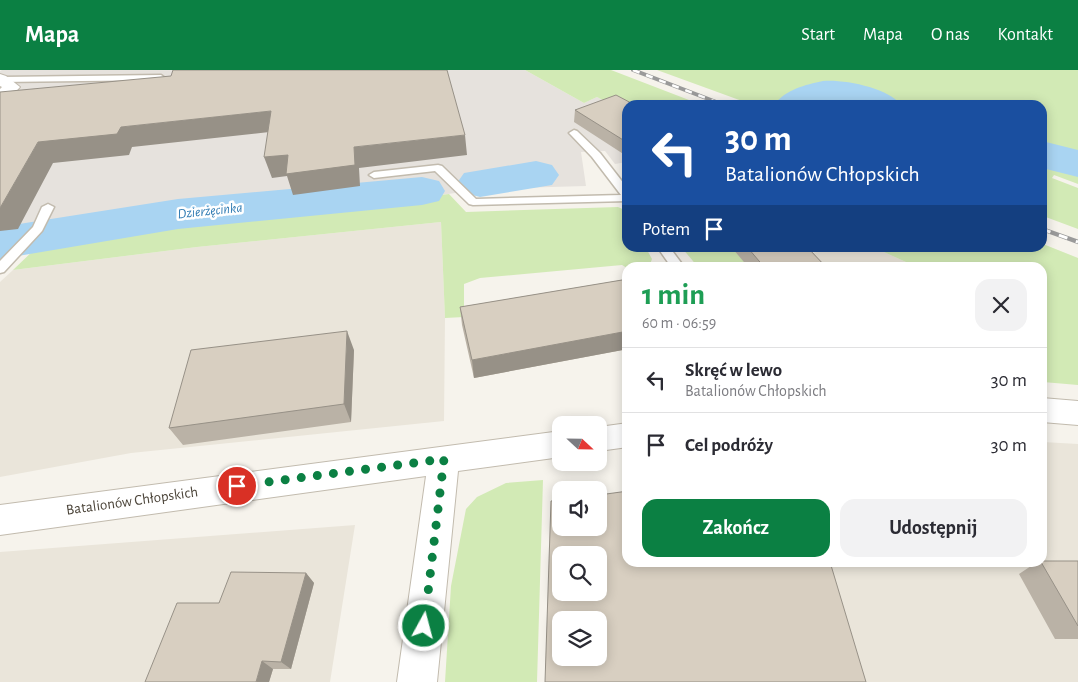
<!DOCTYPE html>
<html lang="pl">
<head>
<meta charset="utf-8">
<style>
  :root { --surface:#fff; --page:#f2f2f3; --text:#2b2b33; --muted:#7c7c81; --line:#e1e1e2; --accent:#0b8043 }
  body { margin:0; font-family:"Alegreya Sans",sans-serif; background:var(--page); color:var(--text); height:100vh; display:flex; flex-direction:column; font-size:19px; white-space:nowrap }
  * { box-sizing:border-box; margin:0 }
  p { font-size:16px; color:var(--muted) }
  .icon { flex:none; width:28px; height:28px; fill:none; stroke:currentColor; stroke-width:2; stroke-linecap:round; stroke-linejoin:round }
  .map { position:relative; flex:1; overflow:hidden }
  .details { position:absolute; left:622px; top:192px; width:425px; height:305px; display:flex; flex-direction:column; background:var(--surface); border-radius:15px; box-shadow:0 2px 12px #0003 }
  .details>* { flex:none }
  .hud { position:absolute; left:622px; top:30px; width:425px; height:152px; border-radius:15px; box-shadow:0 2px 12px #0003; background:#1a4fa0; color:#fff; overflow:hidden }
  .needle { width:32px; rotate:112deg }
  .fabs { position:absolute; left:552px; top:346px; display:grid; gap:10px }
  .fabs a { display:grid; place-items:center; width:55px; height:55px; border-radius:10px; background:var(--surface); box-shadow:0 2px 12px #0003; font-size:25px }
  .pin { position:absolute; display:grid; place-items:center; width:42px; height:42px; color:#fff; margin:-21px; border:2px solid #fff; border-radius:50%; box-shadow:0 1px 5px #0007 }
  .me { position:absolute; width:55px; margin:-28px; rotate:7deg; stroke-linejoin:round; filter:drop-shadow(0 0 4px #0008) }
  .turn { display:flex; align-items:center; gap:18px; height:105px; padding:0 20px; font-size:22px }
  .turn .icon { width:65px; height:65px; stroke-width:2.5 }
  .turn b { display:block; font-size:35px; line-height:42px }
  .then { display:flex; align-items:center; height:48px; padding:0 20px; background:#0003; gap:10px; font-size:19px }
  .round { display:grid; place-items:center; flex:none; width:52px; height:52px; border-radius:15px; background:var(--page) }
  .headline { display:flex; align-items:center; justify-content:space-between; height:85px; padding:0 20px }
  h1 { font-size:30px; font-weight:700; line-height:38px; color:#1e9e55 }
  .action { display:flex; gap:10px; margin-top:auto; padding:10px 20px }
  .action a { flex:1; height:58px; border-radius:15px; background:var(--accent); color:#fff; font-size:20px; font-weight:700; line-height:58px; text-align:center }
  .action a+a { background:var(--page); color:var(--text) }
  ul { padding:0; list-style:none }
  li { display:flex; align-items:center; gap:15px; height:65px; padding:0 20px; border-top:1px solid var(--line) }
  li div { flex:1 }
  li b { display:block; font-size:19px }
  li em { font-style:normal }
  header { display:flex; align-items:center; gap:30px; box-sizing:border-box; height:70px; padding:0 25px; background:var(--accent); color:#fff }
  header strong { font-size:24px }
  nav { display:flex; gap:28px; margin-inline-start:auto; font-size:18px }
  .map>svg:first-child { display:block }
  .residential { fill:#eae5da; fill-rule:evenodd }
  .industrial { fill:#e6e2dd }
  .green { fill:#d2eab5 }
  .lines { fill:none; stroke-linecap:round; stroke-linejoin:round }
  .river { fill:#a9d4f2; fill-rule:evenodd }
  .service-casing { stroke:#c2bbae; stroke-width:3 }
  .minor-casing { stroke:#c2bbae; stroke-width:2 }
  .service { fill:#fff; fill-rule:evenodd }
  .minor { fill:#fff; fill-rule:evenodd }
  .rail-far1-casing { stroke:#9a9a9a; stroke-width:4 }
  .rail-casing { stroke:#9a9a9a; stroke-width:4.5 }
  .rail-far1 { stroke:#fff; stroke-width:2.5; stroke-dasharray:7; stroke-linecap:butt }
  .rail { stroke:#fff; stroke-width:3; stroke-dasharray:9; stroke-linecap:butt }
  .wall { fill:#bab2a6 }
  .shaded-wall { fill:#979187 }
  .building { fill:#d8cfc1; stroke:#979187; fill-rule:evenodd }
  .route { stroke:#0b8043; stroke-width:9; stroke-dasharray:0 16.2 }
  .labels { text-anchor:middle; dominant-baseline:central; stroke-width:5; stroke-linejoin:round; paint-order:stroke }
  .far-water-label { font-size:14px; font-style:italic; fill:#2e7ab2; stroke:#fff }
  .street-label { font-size:15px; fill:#4b4439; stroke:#fff }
</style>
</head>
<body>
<header>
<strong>Mapa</strong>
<nav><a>Start</a><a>Mapa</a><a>O nas</a><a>Kontakt</a></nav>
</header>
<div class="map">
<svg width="1078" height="612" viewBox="0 0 1078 612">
  <rect width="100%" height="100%" fill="#f6f3ec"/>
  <path class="residential" d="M441 152 445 248 444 351 131 383 0 407V212L13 200 197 177Z
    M837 178H875L917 197H808L797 186Z
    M1043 372 1078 374V612H545L561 458H599L628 492H1042ZM561 485H599V522H561ZM561 550H599V588H561Z
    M355 455 330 612H0V482Z"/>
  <path class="industrial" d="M2 0H525L584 33 597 27 627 43V92L615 94 605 81 581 82 586 116 485 119 433 126 409 109 0 165V1Z"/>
  <path class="green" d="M525 0H611L702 35H628L627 43 597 27 584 33Z
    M657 0H1078V114L1054 105 1052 108 1078 118V159L1043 146 1042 35H753Z
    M409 109 431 116 433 126 449 124 466 142 618 137 627 141 628 178H646L652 189 649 197 627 198 622 195 480 208 464 214V247L445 248 441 152 197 177 13 200 37 177 53 157Z
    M1043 174 1078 188V315L1043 312 1042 198 917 197 875 178H1042Z
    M682 178H732L749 197H698Z
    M543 410 537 612H445L451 516 466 439 477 427 506 413Z"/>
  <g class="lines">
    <path class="river" d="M823 11C844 9 889 18 901 35H845L831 33 822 35H774C786 19 805 15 823 11Z
      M1042 71 1078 80V107L1042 98Z
      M536 91 552 95 559 105 552 115 480 127 464 123 457 113 464 103Z
      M422 107 439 111 445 121 439 131 422 135 178 159 0 189V157L178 129Z"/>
    <defs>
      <path id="service" d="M161 5 165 8 164 10 0 12V8L2 7Z
        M574 60 577 61 600 83 628 119V131L473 135 469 134 435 101 374 108 369 105 374 102 438 95 442 96 476 129 621 125 592 87 571 65 569 63Z
        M48 134 54 137 42 161 4 202 0 203V191L33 157 42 137Z
        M658 178H670L685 198H672Z"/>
      <path id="minor" d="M0 4 6 6 20 17 6 32 0 33V19L2 17 0 16Z
        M1042 328 1078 331V355L1042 352Z
        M628 353V377L599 381V357Z
        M561 361V387L458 401 437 612H397L426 406 0 465V435Z"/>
    </defs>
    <use href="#service" class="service-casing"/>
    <use href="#minor" class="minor-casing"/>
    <use href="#service" class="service"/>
    <use href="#minor" class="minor"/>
    <defs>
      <path id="rail-far1" d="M633 0 724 35"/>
      <path id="rail" d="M1042 159 1078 172"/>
    </defs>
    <use href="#rail-far1" class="rail-far1-casing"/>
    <use href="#rail" class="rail-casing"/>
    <use href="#rail-far1" class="rail-far1"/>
    <use href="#rail" class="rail"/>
  </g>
  <path class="wall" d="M628 35V87L574 52 575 40Z
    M732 178H808L827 198H749Z
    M628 209V279L474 308 462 255 460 237Z
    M354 280 351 352 183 375 169 358Z
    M1078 491V569H1055L1019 504 1037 492Z
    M306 503 314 513 291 599H273L269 612 219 533Z"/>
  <path class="shaded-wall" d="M271 41 278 61 132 77 129 85 53 93 18 159 0 161V138L38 72 121 57Z
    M465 65 467 85 359 98 360 116 293 125 287 106 272 108 264 87Z
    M347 261 354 280 351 352 344 334Z
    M628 261V279L474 308 472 290Z
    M306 503 314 513 291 599 281 592Z
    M262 591 273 599 269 612H256Z"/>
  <path class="building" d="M173 0H447L465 65 354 77 355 95 286 104 288 85 264 87 271 41 121 57 117 64 38 72 0 138V22L171 6Z
    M616 25 635 35H628V73L575 40Z
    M748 178H808L827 198H765Z
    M628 209V261L472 290 460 237Z
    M347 261 344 334 169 358 191 280Z
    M628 421V492H830L866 612H545L551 431 561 430V458H599V425ZM561 485H599V522H561ZM561 550H599V588H561Z
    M1042 491H1078V556L1041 492H1042Z
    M231 502 306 503 281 592 262 591 256 612H145L177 533H219Z"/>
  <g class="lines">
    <path class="route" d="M237 416 444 389 424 556"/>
  </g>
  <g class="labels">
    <g class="far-water-label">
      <text transform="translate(210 141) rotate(-6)">Dzierżęcinka</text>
    </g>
    <g class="street-label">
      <text transform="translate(132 431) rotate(-8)">Batalionów Chłopskich</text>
    </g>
  </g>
</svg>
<div class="fabs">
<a><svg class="needle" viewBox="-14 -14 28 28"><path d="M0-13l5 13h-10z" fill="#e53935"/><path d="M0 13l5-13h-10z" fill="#7c7c81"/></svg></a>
<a><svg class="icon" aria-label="sound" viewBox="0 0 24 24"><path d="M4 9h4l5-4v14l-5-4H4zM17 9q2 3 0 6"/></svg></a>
<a><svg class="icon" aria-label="search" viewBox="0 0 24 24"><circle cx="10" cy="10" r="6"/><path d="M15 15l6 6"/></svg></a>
<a><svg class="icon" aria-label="layers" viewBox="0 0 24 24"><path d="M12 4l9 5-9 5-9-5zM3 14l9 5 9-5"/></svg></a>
</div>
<div class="pin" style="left:237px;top:416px;background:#d93025"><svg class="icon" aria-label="arrive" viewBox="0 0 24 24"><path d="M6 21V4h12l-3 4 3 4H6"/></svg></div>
<svg class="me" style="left:424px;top:556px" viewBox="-20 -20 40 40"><circle r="17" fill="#0b8043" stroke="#fff" stroke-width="3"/><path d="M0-11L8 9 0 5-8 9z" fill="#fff"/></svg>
<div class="hud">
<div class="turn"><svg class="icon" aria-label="left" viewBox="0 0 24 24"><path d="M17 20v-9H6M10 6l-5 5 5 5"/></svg><div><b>30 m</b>Batalionów Chłopskich</div></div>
<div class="then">Potem<svg class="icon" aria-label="arrive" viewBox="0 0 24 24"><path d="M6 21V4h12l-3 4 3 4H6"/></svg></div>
</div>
<section class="details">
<div class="headline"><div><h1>1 min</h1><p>60 m · 06:59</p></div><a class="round"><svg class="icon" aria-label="close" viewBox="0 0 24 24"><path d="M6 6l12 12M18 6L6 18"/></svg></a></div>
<ul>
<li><svg class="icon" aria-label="left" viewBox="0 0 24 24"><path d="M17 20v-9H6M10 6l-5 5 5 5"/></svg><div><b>Skręć w lewo</b><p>Batalionów Chłopskich</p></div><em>30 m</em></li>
<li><svg class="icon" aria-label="arrive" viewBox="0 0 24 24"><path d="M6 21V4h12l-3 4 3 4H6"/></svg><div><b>Cel podróży</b></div><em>30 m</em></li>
</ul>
<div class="action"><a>Zakończ</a><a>Udostępnij</a></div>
</section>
</div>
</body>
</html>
